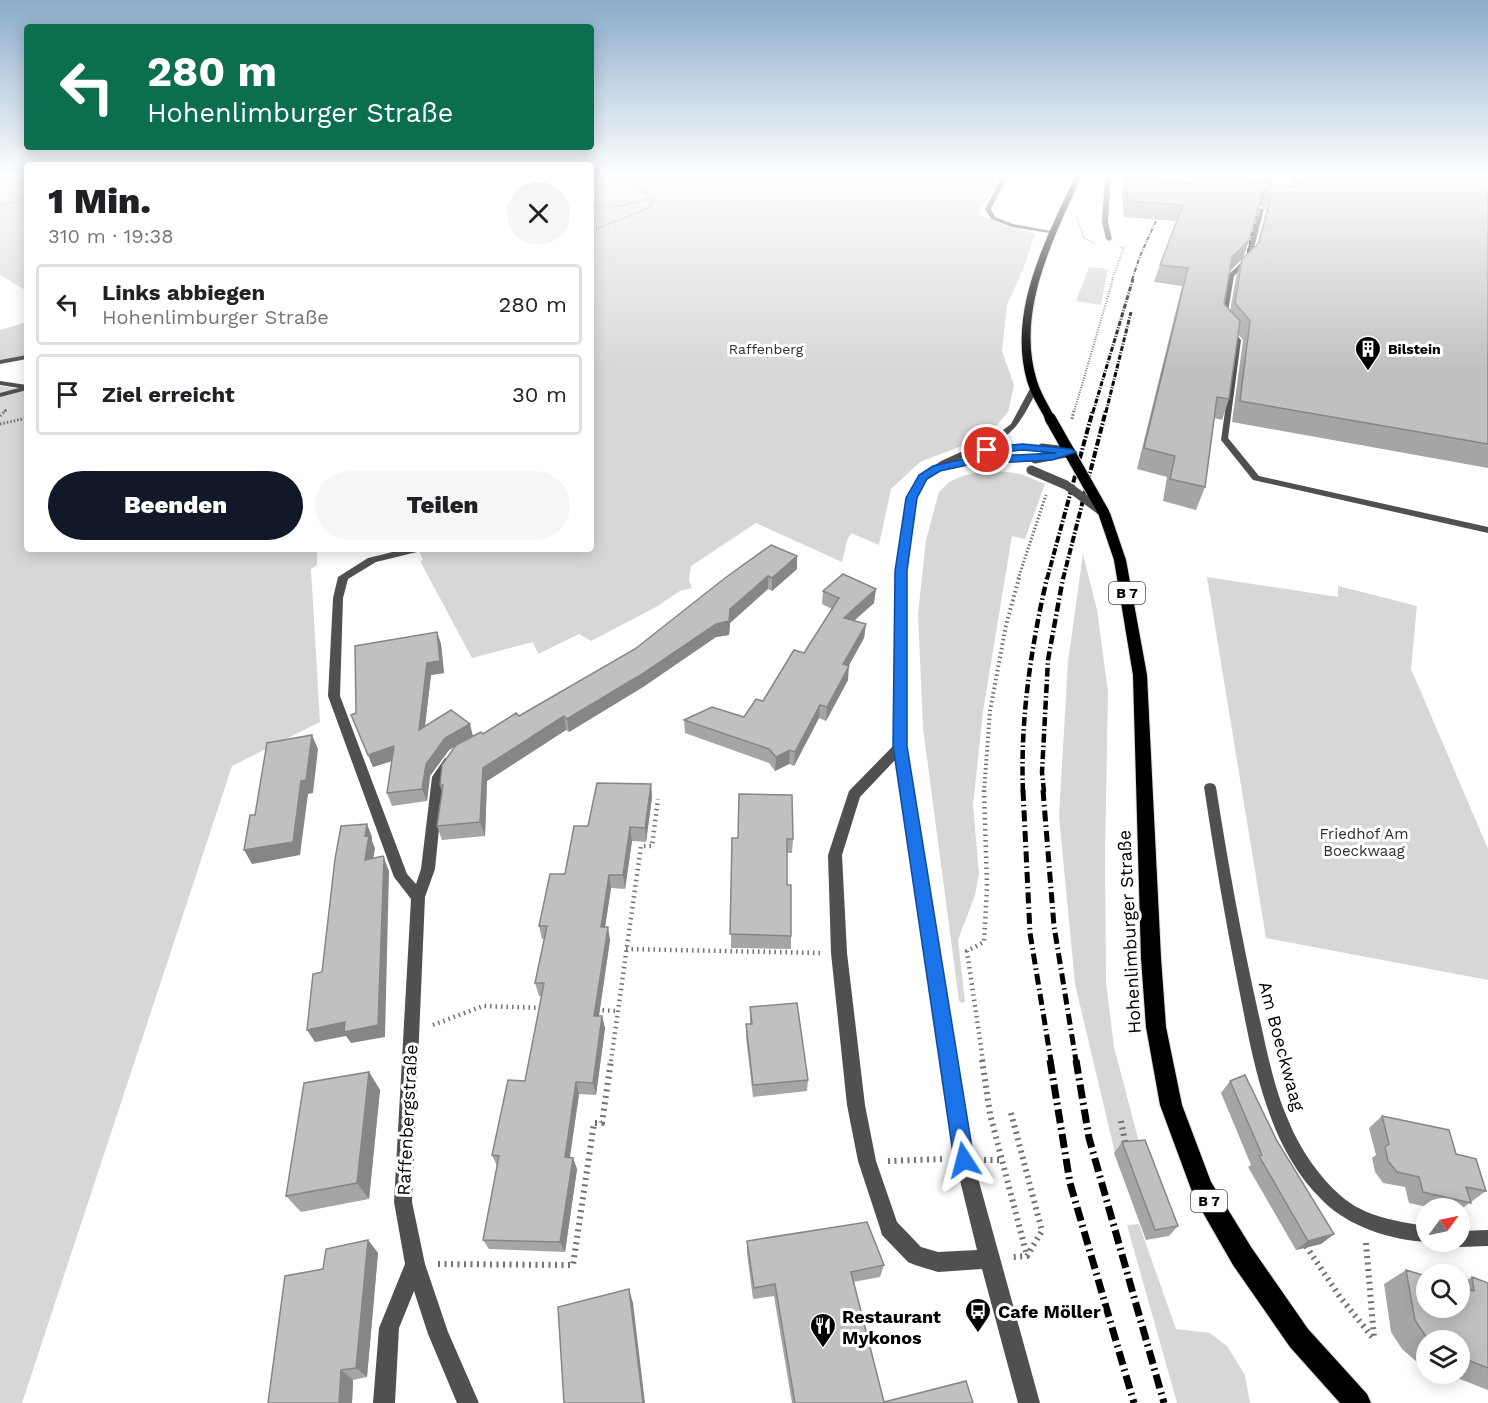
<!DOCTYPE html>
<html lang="de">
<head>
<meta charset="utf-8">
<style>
  :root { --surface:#fff; --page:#f6f6f6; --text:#202124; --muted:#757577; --line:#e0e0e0; --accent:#111827 }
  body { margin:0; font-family:"Work Sans",sans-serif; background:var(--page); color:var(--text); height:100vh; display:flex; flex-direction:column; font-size:22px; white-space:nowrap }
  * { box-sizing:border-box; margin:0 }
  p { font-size:20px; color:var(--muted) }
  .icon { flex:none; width:33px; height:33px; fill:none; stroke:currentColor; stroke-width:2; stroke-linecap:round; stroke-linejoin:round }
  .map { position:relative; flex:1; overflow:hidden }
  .side { position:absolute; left:24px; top:162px; width:570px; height:390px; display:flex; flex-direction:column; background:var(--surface); border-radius:6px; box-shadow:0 3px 15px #0003 }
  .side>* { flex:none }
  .hud { position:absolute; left:24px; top:24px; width:570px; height:126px; border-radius:6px; box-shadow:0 3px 15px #0003; background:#0b6e4f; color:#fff; overflow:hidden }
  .needle { width:39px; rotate:57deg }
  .fabs { position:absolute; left:1416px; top:1198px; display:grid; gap:12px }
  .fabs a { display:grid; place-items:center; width:54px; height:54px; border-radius:50%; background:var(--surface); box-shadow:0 3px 15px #0003; font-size:30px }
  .pin { position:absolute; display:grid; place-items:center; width:51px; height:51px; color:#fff; margin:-26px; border:3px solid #fff; border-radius:50%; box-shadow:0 2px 6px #0007 }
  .me { position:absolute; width:66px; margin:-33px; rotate:351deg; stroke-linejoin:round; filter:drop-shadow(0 0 4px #0008) }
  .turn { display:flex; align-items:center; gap:21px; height:126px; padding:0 24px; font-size:27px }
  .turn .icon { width:78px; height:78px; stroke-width:2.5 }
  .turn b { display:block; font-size:42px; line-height:51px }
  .round { display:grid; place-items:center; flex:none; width:63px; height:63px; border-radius:32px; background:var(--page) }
  .head { display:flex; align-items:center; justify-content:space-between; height:102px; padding:0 24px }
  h1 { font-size:36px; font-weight:800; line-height:45px }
  .action { display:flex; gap:12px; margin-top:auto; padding:12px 24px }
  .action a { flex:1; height:69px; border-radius:36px; background:var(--accent); color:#fff; font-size:24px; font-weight:800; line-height:69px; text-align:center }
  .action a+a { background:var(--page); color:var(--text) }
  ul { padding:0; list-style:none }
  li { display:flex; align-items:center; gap:18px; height:81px; margin:0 12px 9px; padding:0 12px; border:3px solid var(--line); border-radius:6px }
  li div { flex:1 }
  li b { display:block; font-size:22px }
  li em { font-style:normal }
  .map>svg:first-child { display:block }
  .green { fill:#d7d7d7 }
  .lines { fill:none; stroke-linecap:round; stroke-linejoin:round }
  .primary-casing { stroke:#dbdbdb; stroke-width:2 }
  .path-far5 { stroke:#727272; stroke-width:1.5; stroke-dasharray:1 1.5; stroke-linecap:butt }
  .path-far4 { stroke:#727272; stroke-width:2; stroke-dasharray:1 1.5; stroke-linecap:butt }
  .path-far3 { stroke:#727272; stroke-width:3; stroke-dasharray:1.5 2; stroke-linecap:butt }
  .path-far2 { stroke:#727272; stroke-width:4; stroke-dasharray:1.5 3; stroke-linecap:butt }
  .path-far1 { stroke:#727272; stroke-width:4.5; stroke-dasharray:1.5 4; stroke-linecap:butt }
  .path { stroke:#727272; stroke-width:6; stroke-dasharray:2 4.5; stroke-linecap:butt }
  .lane { fill:#505050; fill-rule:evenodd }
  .street { fill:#505050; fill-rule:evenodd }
  .primary { fill:#000; fill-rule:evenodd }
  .rail-far5 { stroke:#000; stroke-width:2; stroke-dasharray:4.5 1.5 1 1.5; stroke-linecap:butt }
  .rail-far4 { stroke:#000; stroke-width:3; stroke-dasharray:5 1.5 1 1.5; stroke-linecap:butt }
  .rail-far3 { stroke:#000; stroke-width:4; stroke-dasharray:7 2 1.5 2; stroke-linecap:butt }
  .rail-far2 { stroke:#000; stroke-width:4.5; stroke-dasharray:9 3 1.5 3; stroke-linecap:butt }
  .rail-far1 { stroke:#000; stroke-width:5; stroke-dasharray:11 4 1.5 4; stroke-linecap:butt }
  .rail { stroke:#000; stroke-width:7; stroke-dasharray:14 4.5 2 4.5; stroke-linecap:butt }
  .primary-bridge-casing { stroke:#dbdbdb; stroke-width:13; stroke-linecap:butt }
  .street-bridge { stroke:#505050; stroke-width:9 }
  .primary-bridge { stroke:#000; stroke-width:11 }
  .wall { fill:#a5a5a5; fill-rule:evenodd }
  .shaded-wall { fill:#868686 }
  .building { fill:#c0c0c0; stroke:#868686; stroke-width:1.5 }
  .route { fill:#1a73e8; stroke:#114b97; stroke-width:1.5 }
  .labels { text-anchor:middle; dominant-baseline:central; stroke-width:6; stroke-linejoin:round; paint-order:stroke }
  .far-park-label { font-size:14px; fill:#2e2e2e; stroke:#fff }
  .far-poi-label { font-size:14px; font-weight:bold; fill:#000; stroke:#fff; text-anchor:start }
  .shield { fill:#fff; stroke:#4c4c4c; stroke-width:1.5 }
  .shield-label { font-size:14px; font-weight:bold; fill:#000 }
  .park-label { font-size:15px; fill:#2e2e2e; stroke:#fff }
  .near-street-label { font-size:18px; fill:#000; stroke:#fff }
  .near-poi-label { font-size:18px; font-weight:bold; fill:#000; stroke:#fff; text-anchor:start }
</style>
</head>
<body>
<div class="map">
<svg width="1488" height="1403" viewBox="0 0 1488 1403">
  <rect width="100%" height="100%" fill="#fff"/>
  <path class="green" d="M0 175H27V291L0 275Z
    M591 175H996C998 189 986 200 980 211V215L1001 224 1035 234 1024 267 1007 305 1002 351 1014 385 1008 412 988 436 920 462 891 489 879 545 851 533 847 541 842 562 756 523 691 566 689 580 692 588 680 591 656 607 591 641 579 634 538 654 533 642 472 658 420 561 423 560 419 551 425 549H591Z
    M1089 267 1108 269 1101 305 1076 301Z
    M27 322V356L0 360V330Z
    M0 386 27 390V549H317V565L311 569 320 722 232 766 22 1403H0Z
    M990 470 1021 474 1045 484 1025 539 1012 536 983 711 973 805 979 874 975 895 958 940 965 1002 962 1003 959 1001 923 728 918 614 926 540 939 492 949 482 962 476Z
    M1083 554 1097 610 1108 692 1105 854 1106 982 1114 1047 1141 1150 1115 1153 1075 984 1059 816 1068 662Z
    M1207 577 1338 597V586L1417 606 1411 669 1488 849V980L1266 938Z
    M1139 1224 1176 1329 1210 1333 1227 1346 1245 1375 1250 1403H1177L1127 1225Z"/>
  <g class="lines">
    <defs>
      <path id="primary" d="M1076 175H1082C1054 238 1015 311 1037 381 1041 394 1049 406 1055 418L1050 421 1045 418C1038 406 1031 394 1027 381 1007 310 1047 237 1076 175Z
        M1104 509 1110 513 1126 560 1147 675 1161 958 1166 1027 1182 1105 1211 1182 1251 1247 1308 1329 1367 1394 1371 1403H1340L1290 1347 1233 1265 1194 1197 1160 1105 1146 1027 1141 958 1133 675 1114 560 1098 513Z"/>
    </defs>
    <use href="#primary" class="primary-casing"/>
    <path class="path-far5" d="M595 175 631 184 653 198
      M0 206 27 198
      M591 207 624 206 622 205 654 198 649 208 591 231
      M1077 217 1084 238 1094 243
      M1112 280 1124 248 1119 247"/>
    <path class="path-far4" d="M591 324V328
      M4 412 7 409
      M1074 412 1113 279"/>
    <path class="path-far3" d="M0 416 6 410
      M1072 419 1074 410
      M0 424 27 418
      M1018 579 1046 495"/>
    <path class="path-far2" d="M984 792 990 711 1006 625 1019 578"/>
    <path class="path-far1" d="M626 949 820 953
      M597 1010 617 1011
      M433 1025 483 1006 542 1008
      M611 1061 641 846H652L658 799
      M983 1061 967 951 984 942 987 887 984 790"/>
    <path class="path" d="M982 1060 990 1114 1027 1256
      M1011 1113 1042 1231 1027 1256 1013 1257
      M1121 1121 1126 1147
      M984 1160H1002
      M888 1161 944 1159
      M1366 1243 1374 1338
      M1306 1246 1340 1297 1373 1338
      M438 1264 573 1265 594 1123H602L611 1060"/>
    <path class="lane" d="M1269 175H1273L1268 198 1266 199 1264 198Z
      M1260 208 1264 209 1251 260 1234 276 1226 323 1241 340 1228 438 1259 476 1488 527V533L1253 480 1221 440 1235 340 1220 323 1228 275 1245 259Z
      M0 381 27 385V390L0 397V393L19 388 0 385Z
      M1210 783 1214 784 1216 787C1228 864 1242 940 1259 1016 1267 1051 1274 1089 1289 1122 1300 1149 1319 1177 1341 1196 1365 1217 1396 1221 1426 1226L1427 1242C1391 1240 1349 1227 1323 1201 1266 1146 1253 1059 1238 984 1225 919 1214 853 1204 787L1206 784Z
      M1488 1230V1246L1460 1247 1454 1245 1453 1242H1460V1231Z"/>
    <path class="street" d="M1000 175H1005V182L991 209 995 217 1013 224 1056 232V234L1012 227 991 219 985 209 999 182Z
      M1105 175H1111L1108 222 1112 239 1109 241 1106 239 1102 222Z
      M27 355V359L0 364V360Z
      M1032 385 1039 387C1023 416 1018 433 987 447L1005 444 1042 445 1046 448 1042 451 1005 450 983 453 979 450 947 465 927 479 916 498 906 571V746L973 1160 1040 1403H1018L982 1269 938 1272 915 1265 908 1262 882 1235 880 1228 858 1161 847 1105 831 953 828 855 849 791 894 745 896 571 906 498 920 475 941 461 994 437 1011 424ZM896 759 955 1160 977 1250 938 1252 921 1247 897 1222 876 1161 865 1105 847 953 842 855 860 797Z
      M1035 456 1039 459 1038 461 972 463 958 467 954 464 972 457Z
      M405 549 418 550 417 552 376 562 348 579 343 598 340 696 407 874 416 884 421 869 432 777 445 758H455L456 761 444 778 435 869 425 897 412 1202 425 1264 448 1332 479 1403H457L428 1334 414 1291 399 1328 395 1403H373L379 1328 405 1264 394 1202 411 899 394 877 328 696 333 598 338 577 368 558Z"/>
    <use href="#primary" class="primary"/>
    <path class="rail-far5" d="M1260 198 1267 175
      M1248 270V251L1258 208
      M1132 280 1140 256 1177 175"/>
    <path class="rail-far4" d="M1093 412 1133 279
      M1106 412 1131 312"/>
    <path class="rail-far3" d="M1047 579 1093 410
      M1063 579 1106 410"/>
    <path class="rail-far2" d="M1023 792C1020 720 1031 647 1047 578
      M1044 792 1042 772 1048 660 1063 578"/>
    <path class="rail-far1" d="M1023 790 1030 933 1051 1061
      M1043 790 1054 926 1076 1061"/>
    <path class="rail" d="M1050 1060 1070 1183 1134 1403
      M1076 1060 1089 1138 1164 1403"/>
    <defs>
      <path id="primary-bridge" d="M1050 418 1104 513"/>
    </defs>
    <use href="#primary-bridge" class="primary-bridge-casing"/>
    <path class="street-bridge" d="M1042 448 1067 451
      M1035 459 1071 452
      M1031 470 1066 485 1104 513"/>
    <use href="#primary-bridge" class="primary-bridge"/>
  </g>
  <path class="wall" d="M1125 175H1159L1160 180 1191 183 1244 179 1271 186H1293L1294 175H1488V468L1232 422 1243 340 1238 334 1229 399 1222 420 1214 418 1205 487 1196 510 1163 501 1167 477 1137 469 1182 286 1154 282 1160 265 1176 221 1124 217 1122 193ZM1261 206 1266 210 1257 245 1242 259 1236 277 1230 311 1224 304 1230 271 1243 258 1259 207Z
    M797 556V569L772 591 768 589 730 623 729 635 716 637 643 687 569 732 566 730 487 781 485 836 442 840 437 826 442 792 440 785 456 746 449 750 430 776 427 801 392 806 387 793 392 761 373 767 351 715 356 713 437 632 441 644 444 673 431 675 425 726 473 736 483 734 519 716Z
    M823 591 874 603 854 621 866 624 864 638 848 666V680L826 721 819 718 794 766 789 764 775 771 769 763 685 733 684 720 744 717 763 701 804 653 832 609 822 604Z
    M651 784 652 797 646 842 632 841 625 889 611 888 605 927 610 940 599 1016H602L605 1028 596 1095 579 1094 570 1158H573L577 1169 565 1252 489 1249 483 1240 497 1166 492 1155 525 1081 542 996H539L535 983 544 939H542L539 926 588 826Z
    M732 838 793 839 792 853H787V885L791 936V949L731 948Z
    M750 1007 808 1080 807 1091 753 1097 746 1037V1024H750Z
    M369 1072 380 1090 369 1199 301 1212 286 1196Z
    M1230 1081 1277 1141 1334 1234 1321 1244 1296 1250 1248 1167 1251 1165 1221 1093Z
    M1382 1116 1456 1154 1486 1191 1460 1210V1209H1437L1409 1203 1405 1187 1383 1183 1375 1172 1372 1158 1376 1155 1369 1128Z
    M1122 1142 1178 1226 1169 1236 1146 1240 1114 1153Z
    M368 1240 378 1253 367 1377 353 1380 352 1403H268L323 1269Z
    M747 1241 884 1265 880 1277 853 1282 884 1402 973 1403H792L774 1296 753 1299 747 1253Z
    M1406 1270 1460 1308V1284L1472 1277 1488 1283V1390L1447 1374H1460V1341H1426V1366L1417 1362 1402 1349 1391 1332 1384 1284Z"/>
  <path class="shaded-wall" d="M1266 190 1261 206 1258 207 1263 191Z
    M1249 240 1243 258 1226 275 1232 257Z
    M797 556V569L772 591V578Z
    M768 576V589L730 623 729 635 716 637 643 687 569 732 567 719 730 609Z
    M876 589 874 603 842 631 844 618Z
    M866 624 864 638 842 678 843 664Z
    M437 632 441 644 444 673 431 675 423 742 419 730 427 663Z
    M849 666 848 680 826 721 827 707Z
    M820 705 819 718 794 766 795 752Z
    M564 716 566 730 487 781 485 836 480 822 483 768Z
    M470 724 473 736 449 750 430 776 427 801 422 789 426 764 445 738Z
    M312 735 318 749 313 793 308 794 300 855 252 864 244 850Z
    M394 746 398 759 373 767 368 755Z
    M790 750 789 764 775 771 776 757Z
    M651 784 652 797 646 842 645 828Z
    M367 824 372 837V841L375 848 371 873 365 860V836Z
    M630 827 632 841 625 889 623 875Z
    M384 858 389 871 385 1037 351 1043 346 1036 315 1042 307 1030Z
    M609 875 611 888 603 940 601 927Z
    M608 927 610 940 597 1028 594 1016Z
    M602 1016 605 1028 596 1095 593 1083Z
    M369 1072 380 1090 369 1199 357 1183Z
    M576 1082 579 1094 568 1168 565 1157Z
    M573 1158 577 1169 565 1252 560 1242Z
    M1334 1234 1321 1244 1296 1250 1308 1241Z
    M368 1240 378 1253 367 1377 356 1368Z
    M629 1289 633 1303 645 1403H643Z
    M341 1370 353 1380 352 1403H339Z"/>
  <path class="building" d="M1126 175H1159L1160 180 1191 183 1194 175H1233L1244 177 1243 179 1267 182 1271 186 1276 184 1297 187 1298 175H1488V444L1240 401 1250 321 1235 303 1242 259 1259 243 1272 194 1266 190 1263 191 1249 240 1232 257 1224 304 1240 321 1229 399 1217 397 1205 487 1170 479 1175 456 1144 448 1188 268 1160 265 1183 205 1128 201Z
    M771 545 797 556 772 578 768 576 730 609 729 621 716 624 642 674 567 719 564 716 483 768 480 822 437 826 443 785H440L442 765 456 745 481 732 483 734 516 713 519 716 635 649 725 578Z
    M843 574 876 589 844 618 866 624 843 664 849 666 827 707 820 705 795 752 790 750 776 757 769 749 684 720 712 707 744 717 756 699 763 701 794 650 804 653 839 598 823 591Z
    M437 632 440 661 427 663 419 730 451 710 470 724 445 738 426 764 422 789 387 793 394 746 368 755 351 715 356 713 355 646Z
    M312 735 306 780 301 781 293 842 244 850 250 815H255L267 743Z
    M597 783 651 784 645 828 630 827 623 875H609L601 927H608L594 1016H602L593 1083 576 1082 565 1157 573 1158 560 1242 483 1240 499 1156 492 1155 508 1080 525 1081 544 983H535L547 926H539L550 874H565L574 826H588Z
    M739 794 792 795 793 839H787V885H791V936L730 934 732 838H738Z
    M367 824 365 836 369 835 365 860 383 856 384 858 378 1025 344 1032 345 1022 307 1030 313 974 322 972 335 859 341 826Z
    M797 1003 808 1080 753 1085 746 1024H752L750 1007Z
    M369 1072 357 1183 286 1196 304 1083Z
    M1245 1075 1277 1141 1334 1234 1308 1241 1259 1156 1262 1155 1230 1081Z
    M1382 1116 1449 1130 1456 1154 1476 1159 1486 1191 1466 1187 1471 1203 1423 1192 1419 1177 1397 1172 1388 1161 1385 1147 1389 1144Z
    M1145 1140 1178 1226 1155 1230 1122 1142Z
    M867 1222 884 1265 851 1272 884 1402 966 1381 973 1403H795L775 1284 754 1288 747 1241Z
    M368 1240 356 1368 341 1370 339 1403H268L285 1276 323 1269 326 1249Z
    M1406 1270 1426 1276V1308H1460V1287L1474 1291 1472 1277 1488 1283V1368L1460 1357V1341H1431L1426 1337 1415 1320Z
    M629 1289 643 1403H564L558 1307Z"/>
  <linearGradient id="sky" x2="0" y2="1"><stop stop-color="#8aabca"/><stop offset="0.47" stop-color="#fff"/><stop offset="1" stop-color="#fff" stop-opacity="0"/></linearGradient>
  <rect width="1488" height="372" fill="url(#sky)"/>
  <path class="route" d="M1023 444 1071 449 1076 452 1052 460 972 464 940 471 927 479 917 498 907 571V746L974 1160 971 1167 964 1170 957 1167 954 1160 893 746 895 571 906 498 919 475 933 466 972 457 1056 453 1023 450 987 453 983 450 987 447Z"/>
  <defs>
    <symbol id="building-pin" viewBox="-11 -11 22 30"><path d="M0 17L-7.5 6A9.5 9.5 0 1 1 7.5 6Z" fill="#000" stroke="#fff"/><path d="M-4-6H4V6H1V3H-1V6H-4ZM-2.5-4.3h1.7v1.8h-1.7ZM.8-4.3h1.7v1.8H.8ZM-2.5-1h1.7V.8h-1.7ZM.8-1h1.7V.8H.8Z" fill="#fff"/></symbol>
    <symbol id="bus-pin" viewBox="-11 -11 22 30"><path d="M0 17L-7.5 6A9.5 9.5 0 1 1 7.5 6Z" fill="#000" stroke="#fff"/><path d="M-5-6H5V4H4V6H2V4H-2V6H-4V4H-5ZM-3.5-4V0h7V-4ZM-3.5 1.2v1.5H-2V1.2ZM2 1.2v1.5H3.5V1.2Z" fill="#fff"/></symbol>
    <symbol id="restaurant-pin" viewBox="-11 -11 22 30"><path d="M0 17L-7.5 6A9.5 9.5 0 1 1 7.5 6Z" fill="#000" stroke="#fff"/><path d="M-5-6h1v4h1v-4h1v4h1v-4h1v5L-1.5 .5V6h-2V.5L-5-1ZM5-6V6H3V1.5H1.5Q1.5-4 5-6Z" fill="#fff"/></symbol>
  </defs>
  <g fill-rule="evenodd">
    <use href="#building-pin" x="1353" y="334" width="30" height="40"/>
    <use href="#bus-pin" x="963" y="1296" width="30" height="40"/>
    <use href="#restaurant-pin" x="808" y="1311" width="30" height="40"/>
  </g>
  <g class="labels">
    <g class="far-park-label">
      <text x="766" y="349">Raffenberg</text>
    </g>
    <g class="far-poi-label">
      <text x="1388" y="349">Bilstein</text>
    </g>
    <g class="shield">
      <rect x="1109" y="582" width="36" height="22" rx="4.5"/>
      <rect x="1191" y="1190" width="36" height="22" rx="4.5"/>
    </g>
    <g class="shield-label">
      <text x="1127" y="593">B 7</text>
      <text x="1209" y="1201">B 7</text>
    </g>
    <g class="park-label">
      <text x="1364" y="834">Friedhof Am<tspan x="1364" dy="17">Boeckwaag</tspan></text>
    </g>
    <g class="near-street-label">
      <text transform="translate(1129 932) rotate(-93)">Hohenlimburger Straße</text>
      <text transform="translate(1282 1046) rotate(75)">Am Boeckwaag</text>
      <text transform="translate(407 1120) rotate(-87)">Raffenbergstraße</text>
    </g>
    <g class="near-poi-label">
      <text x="998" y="1311">Cafe Möller</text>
      <text x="842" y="1316">Restaurant<tspan x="842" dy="21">Mykonos</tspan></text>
    </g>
  </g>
</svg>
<div class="fabs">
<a><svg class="needle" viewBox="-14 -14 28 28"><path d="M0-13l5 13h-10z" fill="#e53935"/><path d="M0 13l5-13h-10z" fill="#757577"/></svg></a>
<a><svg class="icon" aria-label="search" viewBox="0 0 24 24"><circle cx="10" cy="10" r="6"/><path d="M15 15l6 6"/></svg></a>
<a><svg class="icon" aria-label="layers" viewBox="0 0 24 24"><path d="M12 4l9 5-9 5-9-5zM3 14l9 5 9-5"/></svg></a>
</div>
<div class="pin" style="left:987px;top:450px;background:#d93025"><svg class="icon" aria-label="arrive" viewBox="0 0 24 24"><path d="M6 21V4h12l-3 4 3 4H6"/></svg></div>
<svg class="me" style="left:964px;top:1160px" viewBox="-20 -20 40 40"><path d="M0-17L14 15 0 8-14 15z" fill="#1a73e8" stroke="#fff" stroke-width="4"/></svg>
<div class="hud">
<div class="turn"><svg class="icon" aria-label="left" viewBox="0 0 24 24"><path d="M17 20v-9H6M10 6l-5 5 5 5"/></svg><div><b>280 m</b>Hohenlimburger Straße</div></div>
</div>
<section class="side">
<div class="head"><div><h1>1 Min.</h1><p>310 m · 19:38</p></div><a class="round"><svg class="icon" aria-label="close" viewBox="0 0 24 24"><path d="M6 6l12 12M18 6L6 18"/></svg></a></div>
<ul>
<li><svg class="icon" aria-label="left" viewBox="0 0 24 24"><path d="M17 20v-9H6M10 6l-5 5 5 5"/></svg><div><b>Links abbiegen</b><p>Hohenlimburger Straße</p></div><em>280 m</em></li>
<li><svg class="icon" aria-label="arrive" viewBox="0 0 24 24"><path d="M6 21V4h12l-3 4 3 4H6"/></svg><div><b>Ziel erreicht</b></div><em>30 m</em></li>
</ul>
<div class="action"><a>Beenden</a><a>Teilen</a></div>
</section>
</div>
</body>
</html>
